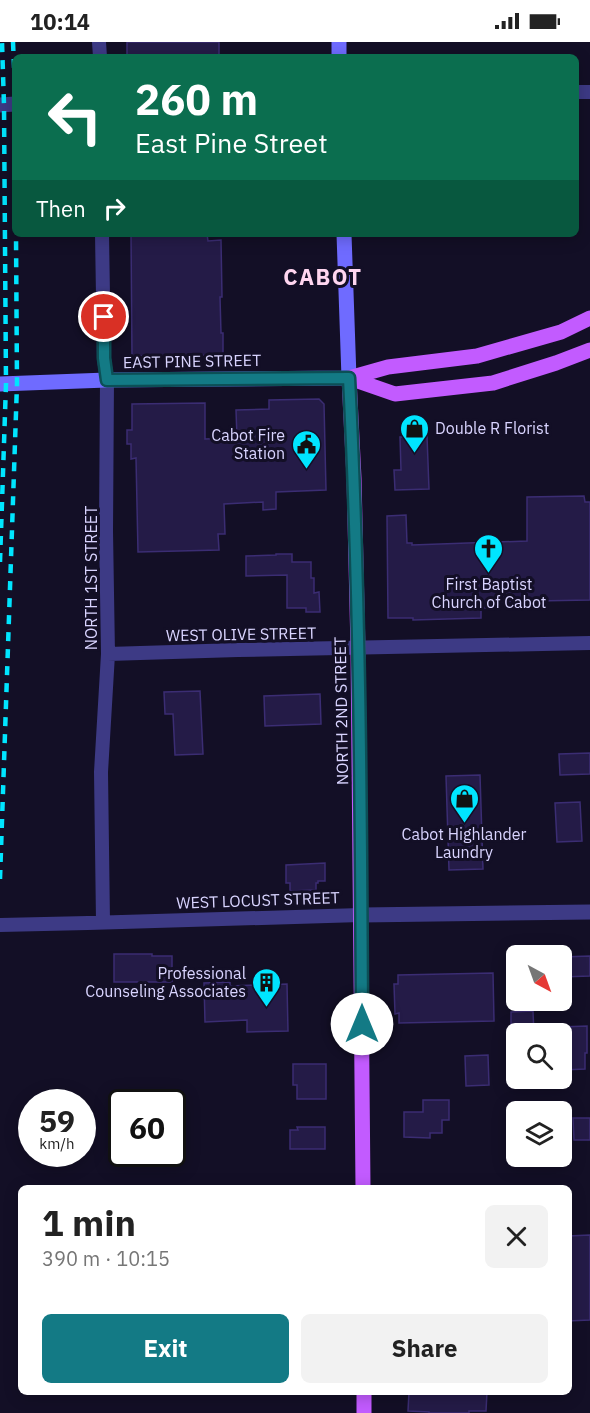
<!DOCTYPE html>
<html lang="en">
<head>
<meta charset="utf-8">
<style>
  :root { --surface:#fff; --page:#f2f2f2; --text:#222; --muted:#767676; --accent:#137a85 }
  body { margin:0; font-family:"IBM Plex Sans",sans-serif; background:var(--page); color:var(--text); height:100vh; display:flex; flex-direction:column; font-size:22px; white-space:nowrap }
  * { box-sizing:border-box; margin:0 }
  p { font-size:20px; color:var(--muted) }
  .icon { flex:none; width:33px; height:33px; fill:none; stroke:currentColor; stroke-width:2; stroke-linecap:round; stroke-linejoin:round }
  .map { position:relative; flex:1; overflow:hidden }
  .details { position:absolute; left:18px; top:1143px; width:554px; height:210px; display:flex; flex-direction:column; background:var(--surface); border-radius:9px; box-shadow:0 3px 15px #0003 }
  .details>* { flex:none }
  .guide { position:absolute; left:12px; top:12px; width:567px; height:183px; border-radius:9px; box-shadow:0 3px 15px #0003; background:#0b6e4f; color:#fff; overflow:hidden }
  .needle { width:39px; rotate:139deg }
  .controls { position:absolute; left:506px; top:903px; display:grid; gap:12px }
  .controls a { display:grid; place-items:center; width:66px; height:66px; border-radius:9px; background:var(--surface); box-shadow:0 3px 15px #0003; font-size:30px }
  .speed { position:absolute; left:18px; top:1047px; display:flex; gap:12px; font-size:30px; font-weight:700; text-align:center }
  .speed>* { display:grid; place-content:center; width:78px; height:78px; border-radius:50%; background:var(--surface); box-shadow:0 3px 15px #0003; line-height:1 }
  .speed small { font-size:15px; font-weight:400 }
  .speed .limit { border:3px solid #111; border-radius:9px; background:#fff; color:#111 }
  .pin { position:absolute; display:grid; place-items:center; width:51px; height:51px; color:#fff; margin:-26px; border:3px solid #fff; border-radius:50%; box-shadow:0 2px 6px #0007 }
  .me { position:absolute; width:66px; margin:-33px; rotate:0deg; stroke-linejoin:round; filter:drop-shadow(0 0 4px #0008) }
  .turn { display:flex; align-items:center; gap:21px; height:126px; padding:0 24px; font-size:27px }
  .turn .icon { width:78px; height:78px; stroke-width:2.5 }
  .turn b { display:block; font-size:42px; line-height:51px }
  .then { display:flex; align-items:center; height:57px; padding:0 24px; background:#0003; gap:12px; font-size:22px }
  .round { display:grid; place-items:center; flex:none; width:63px; height:63px; border-radius:9px; background:var(--page) }
  .headline { display:flex; align-items:center; justify-content:space-between; height:102px; padding:0 24px }
  h1 { font-size:36px; font-weight:700; line-height:45px }
  .primary-button { display:flex; gap:12px; margin-top:auto; padding:12px 24px }
  .primary-button a { flex:1; height:69px; border-radius:9px; background:var(--accent); color:#fff; font-size:24px; font-weight:700; line-height:69px; text-align:center }
  .primary-button a+a { background:var(--page); color:var(--text) }
  .status { display:flex; justify-content:space-between; align-items:center; height:42px; padding:0 30px; background:var(--surface); direction:ltr }
  .status svg { height:16px; fill:currentColor }
  .map>svg:first-child { display:block }
  .building { fill:#241b47; stroke:#3b2d73; stroke-width:1.5 }
  .lines { fill:none; stroke-linecap:round; stroke-linejoin:round }
  .minor { stroke:#3d3a85; stroke-width:14 }
  .tertiary { stroke:#3d3a85; stroke-width:15 }
  .secondary { stroke:#6f6bff; stroke-width:15 }
  .primary { stroke:#c25bff; stroke-width:15 }
  .rail { stroke:#00e5ff; stroke-width:4.5; stroke-dasharray:9 8; stroke-linecap:butt }
  .route-casing { stroke:#0c4f56; stroke-width:15 }
  .route { stroke:#137a85; stroke-width:10 }
  .labels { text-anchor:middle; dominant-baseline:central; stroke-width:6; stroke-linejoin:round; paint-order:stroke }
  .street-label { font-size:16px; fill:#d9d4ff; stroke:#130f26 }
  .poi-label { font-size:16px; fill:#d9d4ff; stroke:#130f26; text-anchor:end }
  .district-label { font-size:22px; font-weight:bold; letter-spacing:1.5px; fill:#ffd6f0; stroke:#130f26 }
</style>
</head>
<body>
<div class="status"><b>10:14</b><svg viewBox="0 0 49 12"><path d="M0 12V9h3v3zM5 12V6h3v6zM10 12V3h3v9zM15 12V0h3v12zM26 1h20v11H26zM47 4h2v5h-2z"/></svg></div>
<div class="map">
<svg width="590" height="1371" viewBox="0 0 590 1371">
  <rect width="100%" height="100%" fill="#130f26"/>
  <path class="building" d="M127 0H219V15H127Z
    M131 192H207L208 199 221 198 222 255H220L221 291H223V313L132 314Z
    M319 357 324 362 326 448 276 450V467L263 468V460L224 462 225 492H218L219 508 138 510 136 416 131 417V402H127V388H132V362L205 361V397L237 396 236 368 269 367V358Z
    M427 394 429 447 395 448 394 428H401L400 395Z
    M584 454 585 460H590V558L488 560V566H481V576L413 578V576H388L387 474 406 473 407 501H412V503L527 499V455Z
    M276 512H292V520H311V536H314V551L319 550 320 570H306V566H287V533L246 534V514L276 513Z
    M200 649 203 712 175 713 173 672H165L164 650Z
    M320 652 321 682 265 684 264 654Z
    M590 711V732L560 733 559 712Z
    M480 733 483 827 449 828 446 734Z
    M580 760 582 799 557 800 555 761Z
    M325 821V839H318V841H316V848L290 849V841H286V823Z
    M114 912H152V914H172V940H114Z
    M590 914V934L561 935V915Z
    M493 931 494 979 399 981V971L395 972 394 942H398V933Z
    M230 940V944L287 942 288 989 247 990V978L205 980 204 941Z
    M533 969 534 992H511V970Z
    M587 984V1011H585V1027L562 1028 561 985Z
    M488 1013 489 1043 466 1044 465 1014Z
    M293 1022H326V1057H297V1043H293Z
    M423 1058H449V1078H442V1091H430V1096L404 1095V1070H423Z
    M573 1076H590V1098H574Z
    M297 1085H325V1107H290V1088H298Z
    M590 1193V1278L568 1279V1194Z
    M409 1350H487L486 1369H469V1371H429V1370L408 1369Z"/>
  <g class="lines">
    <path class="minor" d="M99 0 100 15
      M576 50H590
      M102 192 104 317 107 338 106 489 108 612 101 730 103 880
      M108 612 238 608 590 601
      M0 883 88 881 361 873"/>
    <path class="tertiary" d="M0 63 15 62
      M361 873 590 870"/>
    <path class="secondary" d="M339 0V15
      M0 342 107 338 349 336 344 192"/>
    <path class="primary" d="M349 336 354 436 358 607 363 1146
      M349 336 395 352 493 341 556 321 590 308
      M349 336 388 325 477 314 561 290 590 276
      M364 1350V1371"/>
    <path class="rail" d="M13 0 15 48
      M0 520 6 342 4 63 2 0
      M0 837 17 342 16 192"/>
  </g>
  <g class="lines">
    <defs>
      <path id="route" d="M104 275V316L107 338 349 336C360 551 361 766 362 982"/>
    </defs>
    <use href="#route" class="route-casing"/>
    <use href="#route" class="route"/>
  </g>
  <defs>
    <symbol id="shop-pin" viewBox="-11 -11 22 30"><path d="M0 17L-7.5 6A9.5 9.5 0 1 1 7.5 6Z" fill="#00e5ff" stroke="#130f26"/><path d="M-5-2.5h2.3a2.7 3.5 0 0 1 5.4 0H5L5.5 6h-11ZM-1.5-2.5h3a1.5 2.3 0 0 0-3 0Z" fill="#111"/></symbol>
    <symbol id="civic-pin" viewBox="-11 -11 22 30"><path d="M0 17L-7.5 6A9.5 9.5 0 1 1 7.5 6Z" fill="#00e5ff" stroke="#130f26"/><path d="M-.6-6.5H3V-4.5H.6V-3L4-1V1h2V6H-6V1h2V-1L-.6-3ZM-1.2 2.5V6h2.4V2.5Z" fill="#111"/></symbol>
    <symbol id="church-pin" viewBox="-11 -11 22 30"><path d="M0 17L-7.5 6A9.5 9.5 0 1 1 7.5 6Z" fill="#00e5ff" stroke="#130f26"/><path d="M-1.2-6h2.4v3.5h3.3v2.4h-3.3V6h-2.4V-.1h-3.3v-2.4h3.3Z" fill="#111"/></symbol>
    <symbol id="building-pin" viewBox="-11 -11 22 30"><path d="M0 17L-7.5 6A9.5 9.5 0 1 1 7.5 6Z" fill="#00e5ff" stroke="#130f26"/><path d="M-4-6H4V6H1V3H-1V6H-4ZM-2.5-4.3h1.7v1.8h-1.7ZM.8-4.3h1.7v1.8H.8ZM-2.5-1h1.7V.8h-1.7ZM.8-1h1.7V.8H.8Z" fill="#111"/></symbol>
  </defs>
  <g fill-rule="evenodd">
    <use href="#shop-pin" x="398" y="370" width="33" height="45"/>
    <use href="#civic-pin" x="290" y="386" width="33" height="45"/>
    <use href="#church-pin" x="472" y="490" width="33" height="45"/>
    <use href="#shop-pin" x="448" y="740" width="33" height="45"/>
    <use href="#building-pin" x="250" y="924" width="33" height="45"/>
  </g>
  <g class="labels">
    <g class="street-label">
      <text transform="translate(192 319) rotate(-1)">EAST PINE STREET</text>
      <text transform="translate(91 536) rotate(-90)">NORTH 1ST STREET</text>
      <text transform="translate(241 592) rotate(-1)">WEST OLIVE STREET</text>
      <text transform="translate(341 669) rotate(-91)">NORTH 2ND STREET</text>
      <text transform="translate(258 858) rotate(-2)">WEST LOCUST STREET</text>
    </g>
    <g class="poi-label">
      <text x="435" y="386" text-anchor="start">Double R Florist</text>
      <text x="285" y="393">Cabot Fire<tspan x="285" dy="18">Station</tspan></text>
      <text x="489" y="542" text-anchor="middle">First Baptist<tspan x="489" dy="18">Church of Cabot</tspan></text>
      <text x="464" y="792" text-anchor="middle">Cabot Highlander<tspan x="464" dy="18">Laundry</tspan></text>
      <text x="246" y="931">Professional<tspan x="246" dy="18">Counseling Associates</tspan></text>
    </g>
    <g class="district-label">
      <text x="323" y="234">CABOT</text>
    </g>
  </g>
</svg>
<div class="controls">
<a><svg class="needle" viewBox="-14 -14 28 28"><path d="M0-13l5 13h-10z" fill="#e53935"/><path d="M0 13l5-13h-10z" fill="#767676"/></svg></a>
<a><svg class="icon" aria-label="search" viewBox="0 0 24 24"><circle cx="10" cy="10" r="6"/><path d="M15 15l6 6"/></svg></a>
<a><svg class="icon" aria-label="layers" viewBox="0 0 24 24"><path d="M12 4l9 5-9 5-9-5zM3 14l9 5 9-5"/></svg></a>
</div>
<div class="speed"><div>59<small>km/h</small></div><div class="limit">60</div></div>
<div class="pin" style="left:104px;top:275px;background:#d93025"><svg class="icon" aria-label="arrive" viewBox="0 0 24 24"><path d="M6 21V4h12l-3 4 3 4H6"/></svg></div>
<svg class="me" style="left:362px;top:982px" viewBox="-20 -20 40 40"><circle r="19" fill="#fff"/><path d="M0-13L10 11 0 6-10 11z" fill="#137a85"/></svg>
<div class="guide">
<div class="turn"><svg class="icon" aria-label="left" viewBox="0 0 24 24"><path d="M17 20v-9H6M10 6l-5 5 5 5"/></svg><div><b>260 m</b>East Pine Street</div></div>
<div class="then">Then<svg class="icon" aria-label="right" viewBox="0 0 24 24"><path d="M7 20v-9h11M14 6l5 5-5 5"/></svg></div>
</div>
<section class="details">
<div class="headline"><div><h1>1 min</h1><p>390 m · 10:15</p></div><a class="round"><svg class="icon" aria-label="close" viewBox="0 0 24 24"><path d="M6 6l12 12M18 6L6 18"/></svg></a></div>
<div class="primary-button"><a>Exit</a><a>Share</a></div>
</section>
</div>
</body>
</html>
